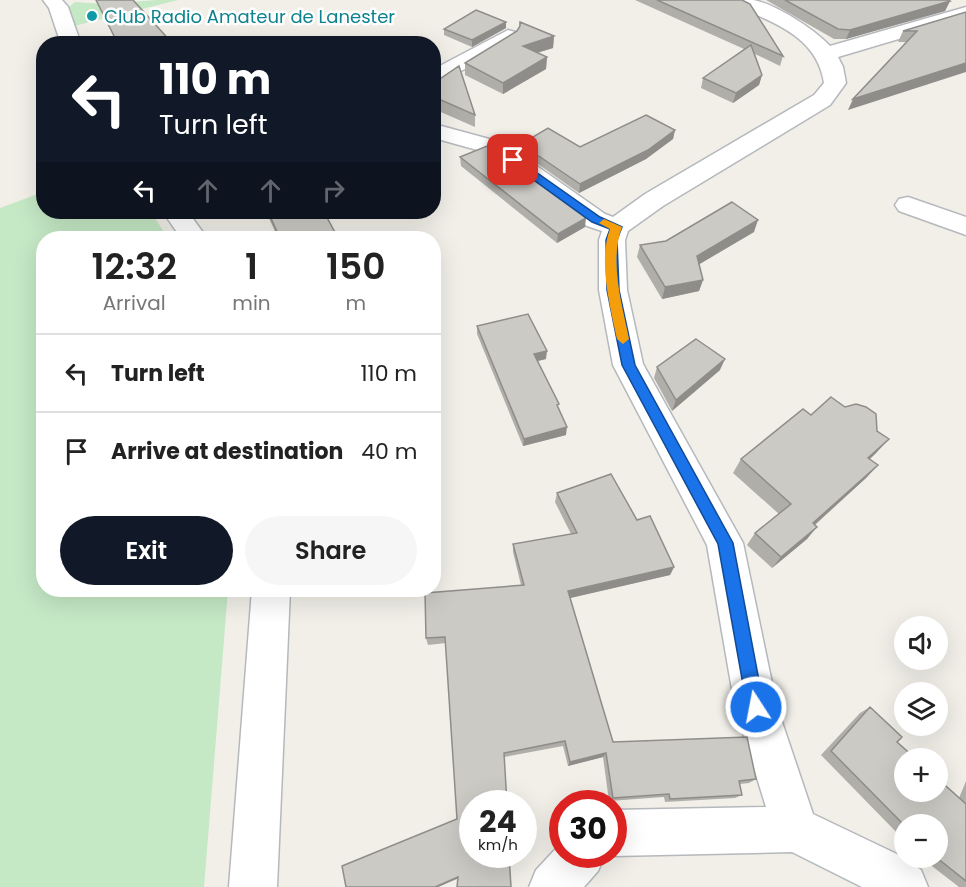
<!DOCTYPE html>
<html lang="en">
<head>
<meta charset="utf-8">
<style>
  :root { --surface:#fff; --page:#f6f6f6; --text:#222; --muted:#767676; --line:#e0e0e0; --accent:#111827 }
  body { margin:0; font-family:Poppins,sans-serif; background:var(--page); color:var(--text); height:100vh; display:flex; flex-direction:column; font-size:22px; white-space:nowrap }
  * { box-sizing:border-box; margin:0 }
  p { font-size:20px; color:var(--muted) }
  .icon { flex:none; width:33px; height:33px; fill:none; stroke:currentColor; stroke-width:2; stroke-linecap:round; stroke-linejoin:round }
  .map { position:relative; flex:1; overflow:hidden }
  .sheet { position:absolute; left:36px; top:231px; width:405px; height:366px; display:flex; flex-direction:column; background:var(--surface); border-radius:24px; box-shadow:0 6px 24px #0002 }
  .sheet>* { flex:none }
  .guide { position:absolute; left:36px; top:36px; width:405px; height:183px; border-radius:24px; box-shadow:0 6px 24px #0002; background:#111827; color:#fff; overflow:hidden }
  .fabs { position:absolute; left:894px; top:616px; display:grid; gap:12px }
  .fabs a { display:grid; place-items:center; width:54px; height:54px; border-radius:50%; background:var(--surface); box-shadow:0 6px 24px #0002; font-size:30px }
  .speed { position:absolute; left:459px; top:790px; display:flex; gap:12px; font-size:30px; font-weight:700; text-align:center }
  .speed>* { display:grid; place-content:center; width:78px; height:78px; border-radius:50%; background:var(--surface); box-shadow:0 6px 24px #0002; line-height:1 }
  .speed small { font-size:15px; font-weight:400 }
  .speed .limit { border:9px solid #d22; background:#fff; color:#111 }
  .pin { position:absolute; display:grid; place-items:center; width:51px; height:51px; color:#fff; margin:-26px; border-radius:12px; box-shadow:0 3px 9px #0006 }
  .me { position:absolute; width:66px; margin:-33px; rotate:349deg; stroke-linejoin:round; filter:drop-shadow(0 0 4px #0008) }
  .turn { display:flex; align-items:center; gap:21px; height:126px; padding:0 24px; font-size:27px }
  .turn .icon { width:78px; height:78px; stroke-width:2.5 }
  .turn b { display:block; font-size:42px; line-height:51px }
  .lanes { display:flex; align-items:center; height:57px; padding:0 24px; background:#0003; justify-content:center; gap:30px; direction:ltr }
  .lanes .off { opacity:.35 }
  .eta { display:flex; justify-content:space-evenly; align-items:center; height:102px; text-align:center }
  .eta b { font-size:36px; font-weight:600; line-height:42px }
  .button { display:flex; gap:12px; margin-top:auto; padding:12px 24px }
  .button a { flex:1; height:69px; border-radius:36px; background:var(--accent); color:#fff; font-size:24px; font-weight:600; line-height:69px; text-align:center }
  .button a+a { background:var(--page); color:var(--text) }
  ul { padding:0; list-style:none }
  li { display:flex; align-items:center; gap:18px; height:78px; padding:0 24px; border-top:2px solid var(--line) }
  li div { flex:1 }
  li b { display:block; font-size:22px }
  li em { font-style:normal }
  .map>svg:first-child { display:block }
  .green { fill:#c5e8c5 }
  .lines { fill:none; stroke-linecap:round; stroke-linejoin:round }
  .street-casing { stroke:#b5b8bc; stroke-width:3 }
  .street { fill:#fff; fill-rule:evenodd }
  .wall { fill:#afaea9 }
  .shaded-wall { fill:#8f8d8a }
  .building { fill:#cccac5; stroke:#8f8d8a; stroke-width:1.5 }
  .route { fill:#1a73e8; stroke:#114b97; stroke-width:1.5 }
  .slow { fill:#f59e0b }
  .culture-dot { fill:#0f9aa8; stroke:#fff; stroke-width:2 }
  .labels { text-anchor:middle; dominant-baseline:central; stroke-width:5; stroke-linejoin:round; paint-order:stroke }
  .far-culture-label { font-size:18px; fill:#0d838f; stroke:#fff; text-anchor:start }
</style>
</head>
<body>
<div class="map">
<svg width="966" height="887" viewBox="0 0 966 887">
  <rect width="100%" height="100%" fill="#f1efe8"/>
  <path class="green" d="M157 0H178L70 27 64 11 75 2 103 4Z
    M43 192 44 212H151L168 238H44V590H228L204 887H0V208Z"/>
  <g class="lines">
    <defs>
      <path id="street" d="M43 0H62L68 7 81 44H61L49 8Z
        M730 0C737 0 746 0 753 0 776 4 815 30 830 46L966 7V19L838 57 843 67 846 83 830 105 663 206 628 231 625 240 627 290 643 364 743 543 777 707 813 814 903 857 921 870 928 887H862L792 852 614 856 612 855 614 810 766 807 735 707 707 545 613 365 599 290V240L602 231 587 226 488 153 434 138V124L504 143 605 214 613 217 645 194 814 95 824 83C817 35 771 22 732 4Z
        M508 30 515 32 518 36 515 40 442 82 434 83V69Z
        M908 197 966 217V235L899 211 895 205 899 199Z
        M163 212H188L207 238H181Z
        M252 590H290L277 887H229Z
        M562 842V855H605L598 871 584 887H529L536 870Z"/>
    </defs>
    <use href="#street" class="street-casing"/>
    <use href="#street" class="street"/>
  </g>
  <path class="wall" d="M635 0H742L783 56 780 66 755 54 762 75 759 85 733 103 701 88 703 78 744 49Z
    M766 0H948L950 1 945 11 846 39H834Z
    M966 12 848 110 907 42H898L903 31Z
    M506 22V28L472 47 444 35V29Z
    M520 22 554 36 553 48 537 53 547 57 546 69 503 94 465 75V63L517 31 519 27Z
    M434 83 475 115V127L434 109Z
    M675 130 673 139 646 159 579 193 521 152V144L580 147Z
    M460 157 585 227 557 243 461 166Z
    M266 212H324L338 238H278Z
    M754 232 699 264 703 280 699 291 662 299 637 257 640 245Z
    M477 326 546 359 538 361 559 409 566 435 523 446 477 334Z
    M657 367 720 370 672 411 654 378Z
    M811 415 877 452 870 459 878 465 866 478 815 525 807 539 772 568 747 545 755 533 779 514 733 473 741 459Z
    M557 493 637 520 674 567 670 575 570 598 613 742 756 779 749 783 740 784 742 795 735 798 665 802 664 797 609 801 603 757 568 766 563 746 504 757 457 879 438 887 457 819 446 643 428 645 426 638 521 585 513 552V544L571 534 555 502Z
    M870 707 897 742 959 798 966 781V887H959L928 863 923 858H938L904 825V840L821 755 860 713Z"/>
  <path class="shaded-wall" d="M950 1 945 11 846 39 850 30Z
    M506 22V28L472 47V40Z
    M554 36 553 48 523 57V46Z
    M547 57 546 69 503 94V83Z
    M966 63V72L848 110 853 99Z
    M762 75 759 85 733 103 736 93Z
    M675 130 673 139 646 159 579 193 580 184Z
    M586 218 585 227 557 243 558 234Z
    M758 220 754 232 693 268 697 256Z
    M703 280 699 291 662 299 665 287Z
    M547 351 546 359 533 362 534 354Z
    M725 359 720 370 672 411 676 400Z
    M567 427 566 435 523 446 524 439Z
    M889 439 877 452 857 471 868 458Z
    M878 465 866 478 803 535 813 523Z
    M817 527 807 539 772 568 781 557Z
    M674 567 670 575 566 599 568 591Z
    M606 753 603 757 568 766 570 762Z
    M458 877V878L438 887H435Z"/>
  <path class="building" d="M96 0H133L173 44H118Z
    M657 0H742L750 4 783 56Z
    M785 0H948L950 1 850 30 838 29Z
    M476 10 506 22 472 40 444 29Z
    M966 12V63L853 99 917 31H903Z
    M520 22 554 36 523 46 547 57 503 83 465 63 517 31 520 26Z
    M751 45 762 75 736 93 703 78Z
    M459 66 475 115 434 97V83Z
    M646 115 675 130 648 150 580 184 521 144 548 128 580 147Z
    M487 146 586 218 558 234 460 157Z
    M732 202 758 220 697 256 703 280 665 287 640 245 666 241Z
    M268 212H324L338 238H296L295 236 286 238H280Z
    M528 314 547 351 534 354 559 404 557 405 567 427 524 439 477 326Z
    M696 339 725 359 676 400 657 367Z
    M831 397 845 407 856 404 866 407 876 414 877 431 889 439 868 458 878 465 813 523 817 527 781 557 755 533 791 504 741 459 803 409 811 415Z
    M611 474 637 520 650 516 674 567 568 591 613 742 747 737 756 779 739 781 742 795 670 799 669 794 613 798 606 753 570 762 565 741 504 753 507 804H472V855H509L511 887H457L458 877 435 887H346L342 866 457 819 445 637 426 638 425 593 524 585 513 544 577 533 557 493Z
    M870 707 902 737 897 742 916 759H904V792H938V779L966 804V881L937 858 938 825H904L831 751Z"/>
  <path class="route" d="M509 158H516L600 217 622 227 617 240 619 290 635 365 733 543 764 707 762 713 756 716 750 713 747 707 718 544 622 365 607 290 606 240 610 229 592 222 509 162Z"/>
  <path class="slow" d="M604 219 622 227C609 262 622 304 629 339L623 344 617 339C610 306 598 261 610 229L599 223Z"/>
  <circle class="culture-dot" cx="92" cy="16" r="6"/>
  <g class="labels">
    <g class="far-culture-label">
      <text x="104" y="16">Club Radio Amateur de Lanester</text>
    </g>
  </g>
</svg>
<div class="fabs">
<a><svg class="icon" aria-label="sound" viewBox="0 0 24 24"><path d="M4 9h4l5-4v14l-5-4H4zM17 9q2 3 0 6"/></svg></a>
<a><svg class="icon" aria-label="layers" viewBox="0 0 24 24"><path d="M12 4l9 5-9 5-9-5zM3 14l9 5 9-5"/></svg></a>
<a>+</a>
<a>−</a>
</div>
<div class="speed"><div>24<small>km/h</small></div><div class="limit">30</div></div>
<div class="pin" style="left:513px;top:160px;background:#d93025"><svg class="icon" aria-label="arrive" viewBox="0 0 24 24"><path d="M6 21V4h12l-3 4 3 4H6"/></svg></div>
<svg class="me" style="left:756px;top:707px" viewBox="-20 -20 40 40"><circle r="17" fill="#1a73e8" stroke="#fff" stroke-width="3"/><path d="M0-11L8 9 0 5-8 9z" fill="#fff"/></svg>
<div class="guide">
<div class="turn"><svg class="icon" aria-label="left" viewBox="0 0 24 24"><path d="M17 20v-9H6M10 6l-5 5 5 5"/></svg><div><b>110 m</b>Turn left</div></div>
<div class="lanes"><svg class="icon" aria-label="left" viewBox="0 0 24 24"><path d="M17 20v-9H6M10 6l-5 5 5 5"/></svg><svg class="icon off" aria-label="ahead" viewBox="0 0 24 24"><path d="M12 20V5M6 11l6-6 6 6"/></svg><svg class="icon off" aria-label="ahead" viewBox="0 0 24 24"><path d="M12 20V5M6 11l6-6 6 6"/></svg><svg class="icon off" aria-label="right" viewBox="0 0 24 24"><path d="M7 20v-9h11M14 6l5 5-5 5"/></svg></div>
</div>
<section class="sheet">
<div class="eta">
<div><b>12:32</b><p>Arrival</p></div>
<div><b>1</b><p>min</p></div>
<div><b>150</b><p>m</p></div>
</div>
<ul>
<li><svg class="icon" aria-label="left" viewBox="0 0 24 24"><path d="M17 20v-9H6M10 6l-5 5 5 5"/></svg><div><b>Turn left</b></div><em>110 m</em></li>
<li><svg class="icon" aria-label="arrive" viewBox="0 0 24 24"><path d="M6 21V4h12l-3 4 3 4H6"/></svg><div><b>Arrive at destination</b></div><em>40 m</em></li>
</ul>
<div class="button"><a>Exit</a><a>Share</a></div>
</section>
</div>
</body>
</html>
